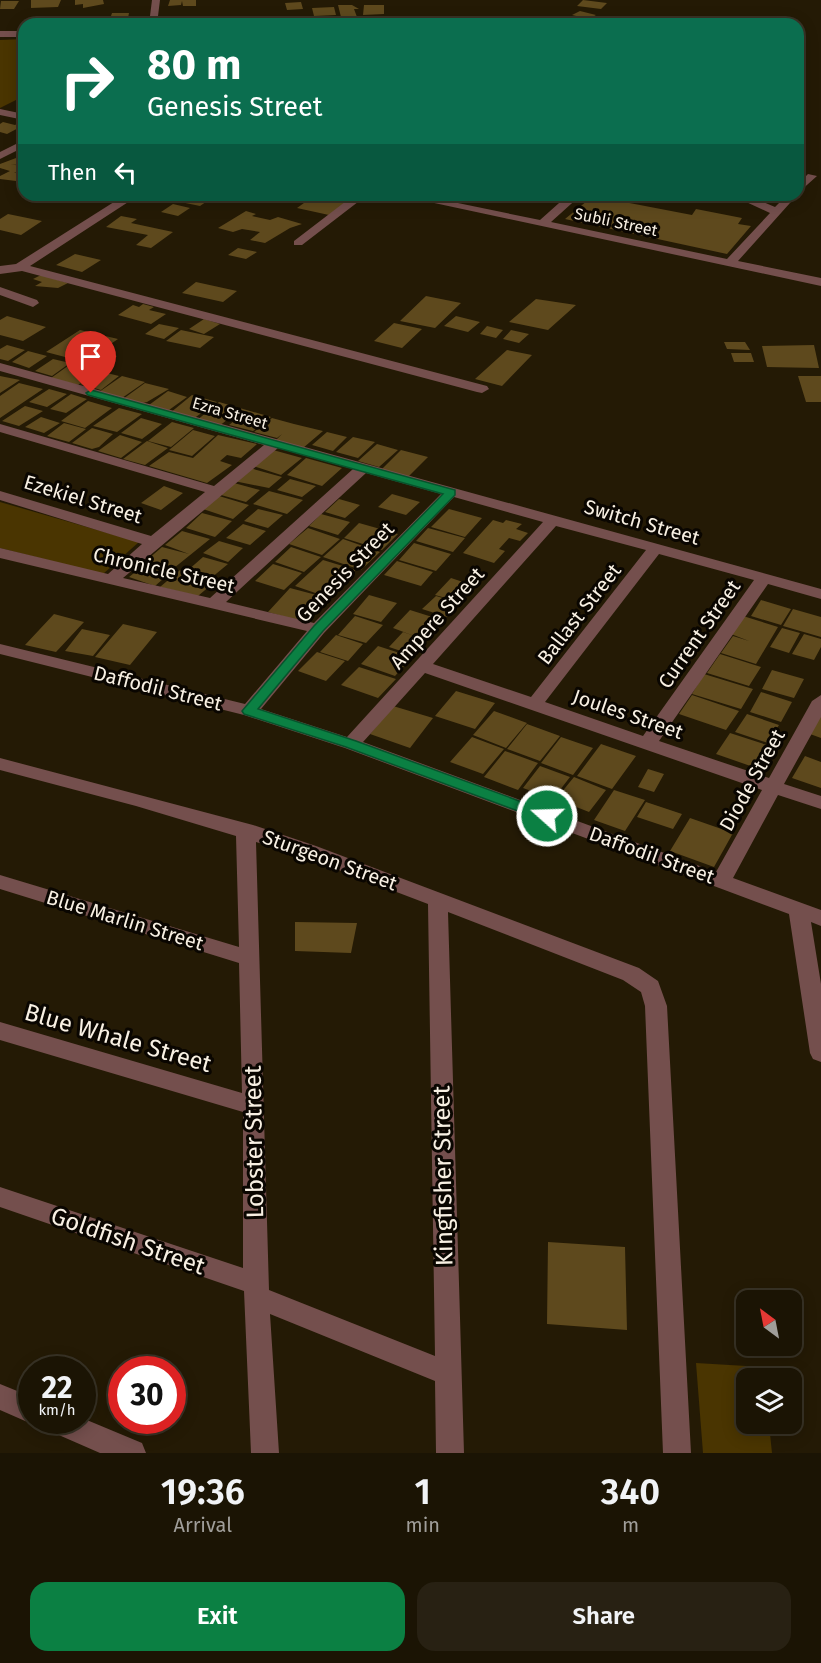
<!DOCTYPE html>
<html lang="en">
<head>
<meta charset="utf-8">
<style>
  :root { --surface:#1b1404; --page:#282113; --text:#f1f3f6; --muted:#a09e9a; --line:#393326; --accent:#0b8043 }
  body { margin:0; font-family:"Fira Sans",sans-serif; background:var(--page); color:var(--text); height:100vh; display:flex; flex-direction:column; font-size:22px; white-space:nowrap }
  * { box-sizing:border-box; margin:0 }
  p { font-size:20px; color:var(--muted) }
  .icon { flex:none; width:33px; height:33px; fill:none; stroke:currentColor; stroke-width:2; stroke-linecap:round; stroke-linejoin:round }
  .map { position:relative; height:1453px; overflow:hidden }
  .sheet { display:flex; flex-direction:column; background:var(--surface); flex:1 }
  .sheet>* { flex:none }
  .guide { position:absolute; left:18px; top:18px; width:786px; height:183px; border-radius:18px; box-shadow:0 3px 15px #0003,0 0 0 2px var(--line); background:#0b6e4f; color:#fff; overflow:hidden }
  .needle { width:39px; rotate:328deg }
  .tools { position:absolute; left:736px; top:1290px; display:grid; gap:12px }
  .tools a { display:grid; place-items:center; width:66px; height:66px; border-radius:12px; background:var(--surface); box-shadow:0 3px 15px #0003,0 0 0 2px var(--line); font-size:30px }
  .speed { position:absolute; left:18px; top:1356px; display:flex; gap:12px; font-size:30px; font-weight:700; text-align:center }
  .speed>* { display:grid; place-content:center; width:78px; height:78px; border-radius:50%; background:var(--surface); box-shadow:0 3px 15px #0003,0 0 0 2px var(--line); line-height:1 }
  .speed small { font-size:15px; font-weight:400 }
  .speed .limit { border:9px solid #d22; background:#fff; color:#111 }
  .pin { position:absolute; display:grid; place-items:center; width:51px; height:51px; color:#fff; margin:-62px -26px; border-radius:50% 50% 50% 0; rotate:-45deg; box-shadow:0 0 6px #0007 }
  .pin .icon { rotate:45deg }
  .me { position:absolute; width:66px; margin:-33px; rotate:290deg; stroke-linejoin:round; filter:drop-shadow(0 0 4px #0008) }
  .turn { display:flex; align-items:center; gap:21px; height:126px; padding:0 30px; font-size:27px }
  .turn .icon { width:78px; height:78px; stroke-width:2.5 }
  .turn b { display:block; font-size:42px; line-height:51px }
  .then { display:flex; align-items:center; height:57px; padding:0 30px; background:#0003; gap:12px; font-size:22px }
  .eta { display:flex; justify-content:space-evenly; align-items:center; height:102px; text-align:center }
  .eta b { font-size:36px; font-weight:600; line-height:42px }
  .cta { display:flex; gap:12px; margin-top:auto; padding:12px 30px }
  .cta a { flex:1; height:69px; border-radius:18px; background:var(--accent); color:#fff; font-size:24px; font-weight:600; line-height:69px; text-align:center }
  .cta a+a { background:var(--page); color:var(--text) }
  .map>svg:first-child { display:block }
  .green { fill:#4a3501 }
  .building { fill:#5e491d }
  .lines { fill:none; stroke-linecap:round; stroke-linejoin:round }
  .minor { fill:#744f4d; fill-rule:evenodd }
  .route { fill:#0b8043; stroke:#07532c; stroke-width:1.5 }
  .labels { text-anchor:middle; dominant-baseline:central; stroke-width:6; stroke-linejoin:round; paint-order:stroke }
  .far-street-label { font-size:16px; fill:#f8f0e3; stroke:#0a0601 }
  .street-label { font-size:20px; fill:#f8f0e3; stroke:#0a0601 }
  .near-street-label { font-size:24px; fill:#f8f0e3; stroke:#0a0601 }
</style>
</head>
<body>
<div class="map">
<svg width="821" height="1453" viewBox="0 0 821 1453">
  <rect width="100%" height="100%" fill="#241a05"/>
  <path class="green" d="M24 39V96L0 108V40Z
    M0 502 139 542 103 574 0 548Z
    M696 1363 763 1367 764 1378H747V1424H769L772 1453H703Z"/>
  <path class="building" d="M31 0H61L58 7 31 8Z
    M75 0H103L104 4 83 8V4L75 5Z
    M170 0H196V6H183L182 1 181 5 168 6Z
    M583 0 607 3 601 9 577 6Z
    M1 1H19L14 9H0Z
    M301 2 303 9 287 10 285 3Z
    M338 5H352L359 9H354L357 17H341Z
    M364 5H384V14L363 15Z
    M334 7 336 15 314 16 312 8Z
    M580 11 596 15 589 19 572 15Z
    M112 13H129L128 18 110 19Z
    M204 17 203 23H176V18Z
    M53 18H84L81 24H49Z
    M3 122 15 125 19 123 24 125 7 134 0 132V124Z
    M24 155V166L11 164 24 167V172H14L24 175V182L0 179V176L10 171 0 168V164Z
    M166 195H216L200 206 161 198Z
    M315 195H356L329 215 297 208Z
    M748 195H776L778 196 771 202Z
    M593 196 692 215 696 209 742 218 738 224 751 226 727 254 565 219Z
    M173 204 190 208 178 216 161 212Z
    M246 211 256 214 252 216 270 220 278 217 302 224 290 228 265 243 250 240 260 232 242 229 233 232 218 228Z
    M8 214 42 221 21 235 0 230V219Z
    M121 216 137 219 131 223 173 232 151 248 136 245 148 235 106 227Z
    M238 248 257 252 246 259 228 255Z
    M75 254 101 260 82 272 56 265Z
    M41 275 68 283 58 288 35 286 42 282 33 279Z
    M196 282 237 291 223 302 182 293Z
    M426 296 461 303 435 328 400 321Z
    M536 299 576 305 548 330 509 322Z
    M143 304 154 307 149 310 166 314 151 324 118 315 133 305 139 307Z
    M7 316 46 327 23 341 0 335V320Z
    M456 316 480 322 468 332 444 326Z
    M204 319 220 324 204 334 189 329Z
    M394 323 422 329 402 348 374 341Z
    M159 324 179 328 164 339 145 334Z
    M487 326 503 330 496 338 480 334Z
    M80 330 118 339 84 362 46 352Z
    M181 330 214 337 200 348 166 341Z
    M511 330 529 334 519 343 503 339Z
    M724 342H745L750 350 727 349Z
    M7 345 25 350 8 361 0 359V349Z
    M814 345 819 368 767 367 762 346Z
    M507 350 532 355 502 386 475 379Z
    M28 351 47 356 29 368 12 362Z
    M102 352 117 356 103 366 87 362Z
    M731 353H751L754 362H734Z
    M53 359 70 363 52 376 35 371Z
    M72 363 98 370 78 385 51 378Z
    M99 371 119 376 101 390 80 384Z
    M0 376 20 380 0 393Z
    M122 376 145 382 122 398 99 392Z
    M798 376H821V402H806Z
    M19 383 43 389 0 418V396Z
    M145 383 169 389 147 402 139 404 123 399Z
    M49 389 67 394 47 407 29 402Z
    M168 391 187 397 169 410 149 405Z
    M71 394 87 399 66 413 50 409Z
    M192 395 217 402 193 419 170 413Z
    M88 401 112 408 85 428 61 421Z
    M219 402 271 417 253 431 229 425 239 417 233 415 218 427 196 421Z
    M25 406 43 411 19 426 2 421Z
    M119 408 142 414 117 432 93 426Z
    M41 417 60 423 44 433 25 427Z
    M141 418 162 424 142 439 121 433Z
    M272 418 294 424 323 431 303 448 275 441 282 434 277 438 254 432Z
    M172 422 194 428 171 447 148 441Z
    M64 423 86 429 69 442 47 436Z
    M92 428 113 434 99 447 92 449 72 443Z
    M193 430 215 436 192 456 169 450Z
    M327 432 347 437 333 451 312 445Z
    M120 435 142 442 121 458 98 451Z
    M218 435 257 444 241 458 227 455 220 461 232 465 207 483 149 466 169 452 193 458Z
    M353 437 375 442 358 458 336 452Z
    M147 441 168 448 145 465 123 459Z
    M377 444 398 450 379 467 358 461Z
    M273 450 302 458 281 475 253 466Z
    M401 450 428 457 408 477 381 470Z
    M306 458 342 468 322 486 287 475Z
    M250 468 282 477 269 488 234 481Z
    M290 479 316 486 302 497 277 490Z
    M234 483 260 490 246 502 221 495Z
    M164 486 183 493 161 510 141 503Z
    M269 491 303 500 287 514 253 504Z
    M392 494 420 502 406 515 378 507Z
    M219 496 249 505 233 519 203 509Z
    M339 499 360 505 345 518 325 512Z
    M258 509 283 515 268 528 244 521Z
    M449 509 482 518 465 537 431 527Z
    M202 513 232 521 215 537 186 528Z
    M321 514 350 522 338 535 309 526Z
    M493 520 503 523 506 520 522 524 516 529 528 533 520 541 509 538 499 549 505 551 494 563 463 553Z
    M359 523 398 534 382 550 344 538Z
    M243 524 266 531 250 545 226 538Z
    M308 528 340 539 322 555 289 544Z
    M428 528 465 538 453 552 416 541Z
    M182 531 210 539 174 568 147 560 162 547 189 554 165 545Z
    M343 539 380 552 361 570 323 557Z
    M219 541 243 548 228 562 203 553Z
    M414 543 451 554 436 571 399 560Z
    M291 547 321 557 304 572 275 562Z
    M203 557 228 564 211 578 187 571Z
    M323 560 356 570 327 597 295 586Z
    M397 561 433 572 421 586 384 575Z
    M147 563 172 571 155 586 129 577Z
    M273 564 302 573 284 590 255 581Z
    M180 570 203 577 198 582 211 585 198 596 160 587Z
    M451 578 475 586 460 602 435 595Z
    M290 588 324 597 303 622 268 612Z
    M369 595 397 603 381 622 353 614Z
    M436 596 460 603 447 617 422 609Z
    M761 600 791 609 781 625 751 616Z
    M793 609 821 617V637L783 626Z
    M410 610 445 621 413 655 389 647 403 632 417 637 393 628Z
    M54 614 84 622 56 652 25 645Z
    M355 616 383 625 366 643 338 635Z
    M743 616 778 627 756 664 721 653 733 636 749 641 731 634Z
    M123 624 157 632 130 665 95 657Z
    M782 628 800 633 789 653 770 647Z
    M82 629 110 635 93 656 65 651Z
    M804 634 821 639V647L814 660 792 654Z
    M336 635 363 644 348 661 320 652Z
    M378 646 412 657 395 676 361 664Z
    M317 652 345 661 326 681 298 671Z
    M720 654 761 667 749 686 707 673Z
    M359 667 396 679 378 698 341 685Z
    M772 670 804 679 794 698 762 689Z
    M704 674 753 689 741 709 692 694Z
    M456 691 495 703 475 729 435 716Z
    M761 692 792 702 781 722 750 712Z
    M692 695 739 711 726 730 679 714Z
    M393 706 433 718 410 748 370 734Z
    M494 711 527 723 506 748 473 735Z
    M747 714 779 725 768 743 735 732Z
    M821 715V738L810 734Z
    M527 724 560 736 540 761 507 749Z
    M730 733 776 748 762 770 716 754Z
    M472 737 504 749 483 774 450 762Z
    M561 737 593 748 573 775 541 763Z
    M601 744 636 756 612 789 577 776Z
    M505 751 538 763 518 790 484 777Z
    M805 756 821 762V788L792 778Z
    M540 766 570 777 553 799 523 788Z
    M648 769 664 774 654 792 638 787Z
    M574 777 606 790 589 812 556 799Z
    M614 790 645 800 625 831 594 820Z
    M646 802 682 814 673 829 637 817Z
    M690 818 733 833 714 867 670 851Z
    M295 922 357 923 351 953 295 951Z
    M548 1242 625 1247 627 1330 547 1324Z"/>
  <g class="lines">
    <path class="minor" d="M152 0H160L157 24H149Z
      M491 16 492 18 488 21 285 24 289 21Z
      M0 31H24V37H0Z
      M0 109 24 114V120L0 115Z
      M24 140V147L0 159V152Z
      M808 174 817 176 798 193V184Z
      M125 195H139L30 266 487 386 489 389 482 393 477 392 22 271 0 274V266L16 264Z
      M354 195H367L302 245H294V241Z
      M397 195H419L540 220 568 195H581L551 222 727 259 770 213 731 195H746L775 207 787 195 798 194 738 261 821 278V286Z
      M0 287 37 300 39 303 33 307 0 295Z
      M0 363 821 589V599L768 584 659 741 769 778 812 701 821 695V717L784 784 821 796V809L778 795 733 878 821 910V926L811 922 821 984V1062L813 1059 810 1053 789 914 345 748 244 715 0 654V644L245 704 307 631 0 558V548L108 574 142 544 0 500V491L151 536 205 492 0 432V424L214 486 264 445 0 371ZM278 448 353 469 210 598 123 578ZM366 473 441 494 314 623 226 602ZM454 497 543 522 347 737 261 709 324 633ZM556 526 646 550 531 697 433 664ZM659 554 754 580 643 736 545 702ZM425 673 762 790 716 872 363 742Z
      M0 758 253 825 316 846 639 968 658 981 667 1006 691 1453H663L645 1006 641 992 623 980 448 912 464 1453H436L435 1381 270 1314 279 1453H251L244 1291 0 1207V1187L243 1268V1112L0 1040V1022L242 1093 239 963 0 889V875L239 947 236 836 136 806 0 770ZM256 842 302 856 428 904 435 1356 269 1290Z
      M0 1384 32 1397V1420H41L32 1424 0 1410Z
      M82 1418 142 1443 146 1453H100L45 1429 42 1420H82Z"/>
  </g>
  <path class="route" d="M91 390 455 490V495L323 631 258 709 356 741 552 813 554 816 552 820H542L346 747 244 714 242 711 314 626 443 494 88 395 86 393Z"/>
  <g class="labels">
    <g class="far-street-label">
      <text transform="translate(616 222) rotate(12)">Subli Street</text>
      <text transform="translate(230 413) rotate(16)">Ezra Street</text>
    </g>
    <g class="street-label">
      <text transform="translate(83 499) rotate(17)">Ezekiel Street</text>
      <text transform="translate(642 522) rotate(16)">Switch Street</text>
      <text transform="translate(164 570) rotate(13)">Chronicle Street</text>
      <text transform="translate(345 572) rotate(-46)">Genesis Street</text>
      <text transform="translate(579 614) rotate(-52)">Ballast Street</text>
      <text transform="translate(437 618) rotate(-48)">Ampere Street</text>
      <text transform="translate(699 634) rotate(-55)">Current Street</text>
      <text transform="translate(158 688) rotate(14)">Daffodil Street</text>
      <text transform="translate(628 714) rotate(19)">Joules Street</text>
      <text transform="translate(752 780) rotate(-61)">Diode Street</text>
      <text transform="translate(652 855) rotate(20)">Daffodil Street</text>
      <text transform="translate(330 860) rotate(20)">Sturgeon Street</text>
      <text transform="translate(125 920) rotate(17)">Blue Marlin Street</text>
    </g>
    <g class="near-street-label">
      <text transform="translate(118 1038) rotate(16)">Blue Whale Street</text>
      <text transform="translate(254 1142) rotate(-91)">Lobster Street</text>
      <text transform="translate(443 1176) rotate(-91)">Kingfisher Street</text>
      <text transform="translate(128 1241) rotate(19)">Goldfish Street</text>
    </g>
  </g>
</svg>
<div class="tools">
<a><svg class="needle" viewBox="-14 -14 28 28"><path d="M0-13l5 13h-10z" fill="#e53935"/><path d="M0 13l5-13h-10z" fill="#a09e9a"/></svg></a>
<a><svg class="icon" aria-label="layers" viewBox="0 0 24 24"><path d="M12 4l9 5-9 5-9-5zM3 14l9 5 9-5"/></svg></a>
</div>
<div class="speed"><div>22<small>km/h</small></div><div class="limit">30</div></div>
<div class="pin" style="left:91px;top:393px;background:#d93025"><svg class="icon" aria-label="arrive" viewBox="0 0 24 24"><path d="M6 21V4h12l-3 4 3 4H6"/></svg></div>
<svg class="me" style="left:547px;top:816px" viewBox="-20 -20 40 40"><circle r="17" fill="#0b8043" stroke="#fff" stroke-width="3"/><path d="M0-11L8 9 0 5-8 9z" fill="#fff"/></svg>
<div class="guide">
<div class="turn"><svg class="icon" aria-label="right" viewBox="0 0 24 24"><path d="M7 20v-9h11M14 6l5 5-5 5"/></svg><div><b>80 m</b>Genesis Street</div></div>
<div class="then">Then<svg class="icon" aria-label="left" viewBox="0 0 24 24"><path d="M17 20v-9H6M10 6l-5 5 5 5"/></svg></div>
</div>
</div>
<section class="sheet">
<div class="eta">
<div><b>19:36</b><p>Arrival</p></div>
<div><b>1</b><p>min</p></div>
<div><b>340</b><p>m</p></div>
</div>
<div class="cta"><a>Exit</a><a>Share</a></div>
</section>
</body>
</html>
